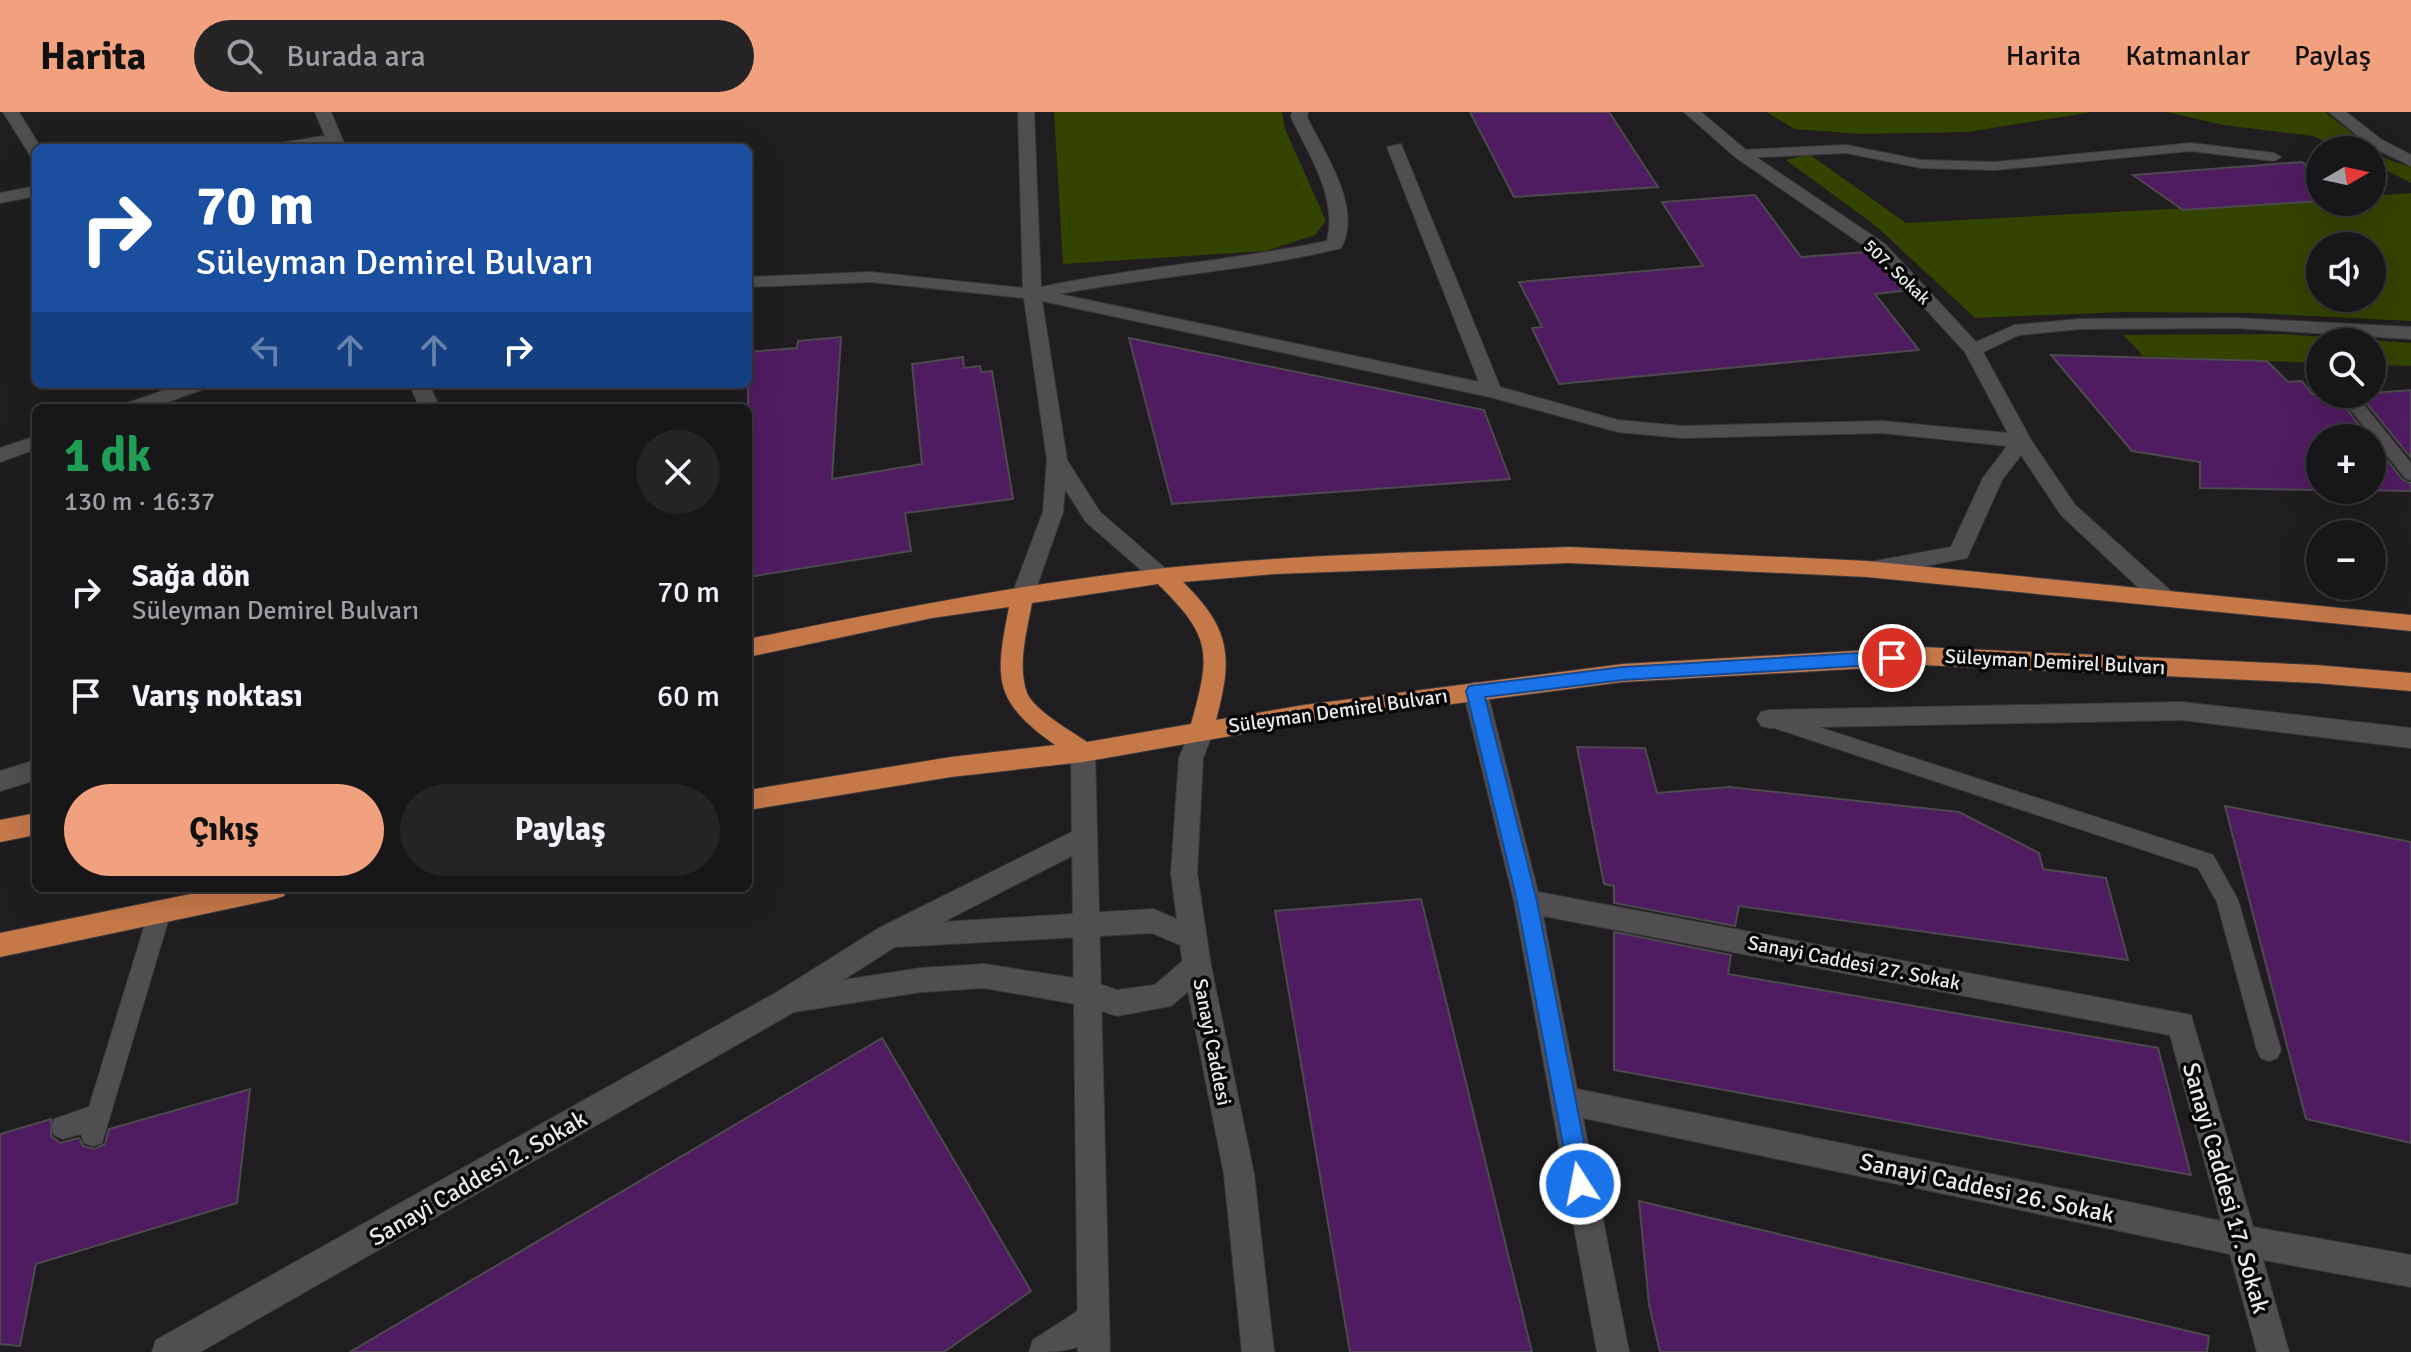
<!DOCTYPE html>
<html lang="tr">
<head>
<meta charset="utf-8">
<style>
  :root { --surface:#171618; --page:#242325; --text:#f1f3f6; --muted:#9e9fa2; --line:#363537; --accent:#f1a17d }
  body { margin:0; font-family:Signika,sans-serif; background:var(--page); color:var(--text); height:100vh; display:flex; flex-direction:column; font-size:30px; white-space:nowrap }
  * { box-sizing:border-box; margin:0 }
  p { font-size:26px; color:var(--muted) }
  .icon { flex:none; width:44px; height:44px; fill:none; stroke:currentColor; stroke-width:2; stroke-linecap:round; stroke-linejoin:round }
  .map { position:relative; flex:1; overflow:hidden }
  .drawer { position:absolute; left:32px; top:292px; width:720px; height:488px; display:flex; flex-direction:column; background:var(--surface); border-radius:12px; box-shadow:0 8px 32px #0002,0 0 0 2px var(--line) }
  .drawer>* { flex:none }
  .hud { position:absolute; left:32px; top:32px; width:720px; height:244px; border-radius:12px; box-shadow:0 8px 32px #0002,0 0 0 2px var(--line); background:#1a4fa0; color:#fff; overflow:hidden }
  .needle { width:52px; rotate:81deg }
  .tools { position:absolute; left:2306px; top:24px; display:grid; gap:16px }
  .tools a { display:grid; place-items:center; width:80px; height:80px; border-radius:50%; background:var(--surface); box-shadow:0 8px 32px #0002,0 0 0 2px var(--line); font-size:40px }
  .pin { position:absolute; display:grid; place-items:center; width:68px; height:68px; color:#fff; margin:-34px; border:4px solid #fff; border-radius:50%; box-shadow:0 2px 8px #0007 }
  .me { position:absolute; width:88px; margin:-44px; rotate:349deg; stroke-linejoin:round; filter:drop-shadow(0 0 6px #0008) }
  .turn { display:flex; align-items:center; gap:28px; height:168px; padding:0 32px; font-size:36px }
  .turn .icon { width:104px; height:104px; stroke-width:2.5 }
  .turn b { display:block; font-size:56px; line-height:68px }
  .lanes { display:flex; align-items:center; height:76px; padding:0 32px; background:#0003; justify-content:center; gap:40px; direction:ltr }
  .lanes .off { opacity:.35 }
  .round { display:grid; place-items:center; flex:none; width:84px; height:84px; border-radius:42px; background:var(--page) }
  .head { display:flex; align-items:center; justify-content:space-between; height:136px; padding:0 32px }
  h1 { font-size:48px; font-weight:700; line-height:60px; color:#1e9e55 }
  .button { display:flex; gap:16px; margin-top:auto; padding:16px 32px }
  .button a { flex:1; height:92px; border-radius:48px; background:var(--accent); color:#111; font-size:32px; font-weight:700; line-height:92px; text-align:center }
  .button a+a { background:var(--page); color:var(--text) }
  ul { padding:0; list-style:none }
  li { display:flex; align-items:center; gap:24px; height:104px; padding:0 32px }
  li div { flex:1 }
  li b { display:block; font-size:30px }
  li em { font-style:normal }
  header { display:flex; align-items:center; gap:48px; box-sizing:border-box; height:112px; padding:0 40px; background:var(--accent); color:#111 }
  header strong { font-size:38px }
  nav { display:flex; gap:44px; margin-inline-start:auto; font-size:28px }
  .search { width:560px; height:72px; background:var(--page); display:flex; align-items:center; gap:20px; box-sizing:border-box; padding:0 28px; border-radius:44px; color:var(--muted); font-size:30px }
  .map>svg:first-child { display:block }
  .green { fill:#334300; fill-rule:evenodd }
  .building { fill:#4f1c61; stroke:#4c4a4d; stroke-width:2 }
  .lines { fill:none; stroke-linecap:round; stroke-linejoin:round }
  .service-casing { stroke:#3a393b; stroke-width:2 }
  .minor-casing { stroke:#3a393b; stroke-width:2 }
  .tertiary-casing { stroke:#3a393b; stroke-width:2 }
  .trunk-casing { stroke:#3a393b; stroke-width:2 }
  .service { fill:#504e51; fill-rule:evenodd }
  .minor { fill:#504e51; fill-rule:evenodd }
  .tertiary { fill:#504e51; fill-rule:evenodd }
  .trunk { fill:#c57949; fill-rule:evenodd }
  .route { fill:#1a73e8; stroke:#114b97; stroke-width:2 }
  .labels { text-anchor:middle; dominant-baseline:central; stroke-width:7; stroke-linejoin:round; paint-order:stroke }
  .far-street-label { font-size:18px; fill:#e9e8ea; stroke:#090809 }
  .street-label { font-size:20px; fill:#e9e8ea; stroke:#090809 }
  .near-street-label { font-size:24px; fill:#e9e8ea; stroke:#090809 }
</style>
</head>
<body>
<header>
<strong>Harita</strong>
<div class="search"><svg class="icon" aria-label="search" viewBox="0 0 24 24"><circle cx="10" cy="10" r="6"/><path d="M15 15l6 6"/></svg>Burada ara</div>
<nav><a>Harita</a><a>Katmanlar</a><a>Paylaş</a></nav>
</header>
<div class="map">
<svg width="2411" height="1240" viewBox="0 0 2411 1240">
  <rect width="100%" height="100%" fill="#1f1d20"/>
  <path class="green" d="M1054 0H1282L1285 17 1326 109 1315 123 1266 139 1063 152Z
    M1766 0H2092L1968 20 1859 22 1795 17Z
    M2167 0H2325L2386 47 2411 55V71L2372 51V38H2343L2313 24 2223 13Z
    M1809 42 1906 111 2320 89 2372 90V84L2411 81V209L2253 201 2123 200 1975 206 1876 114 1786 48ZM2320 134H2372V186H2320Z
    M2283 222 2411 231V254L2372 253V230H2320V251L2143 244 2123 223Z"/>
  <path class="building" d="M1470 0H1609L1658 75 1514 85Z
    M2302 50 2320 65V89L2183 98 2133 63Z
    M1755 83 1801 145 1867 140 1871 142 1903 179 1875 182 1919 238 1559 272 1532 216 1542 215 1519 170 1703 154 1662 90Z
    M841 225 832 367 922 352 912 252 963 245 964 256 980 254 981 260 992 259 1013 387 905 401 911 439 748 465V240L797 236 798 229Z
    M1129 226 1484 298 1510 367 1172 392Z
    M2051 243 2267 249 2288 270 2302 269 2312 282H2335L2369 326H2320V378L2200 376V350L2132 339Z
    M2411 278V346L2359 282Z
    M2372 329 2403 368 2411 371V379L2352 378H2372Z
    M1577 635 1645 636 1657 681 1729 675 1959 700 2039 741 2043 757 2106 766 2128 848 1739 794 1735 814 1614 791V774L1604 772Z
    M2225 694 2411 730V1031L2306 1007Z
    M1421 787 1532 1240H1350L1275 799Z
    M1614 820 1731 843 1728 862 2158 936 2191 1063 1614 958Z
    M882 926 1031 1179 944 1240H350Z
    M250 977 237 1091 36 1152 20 1234 0 1232V1022L51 1007V1024L60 1031 79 1026 83 1034 94 1037 105 1032 109 1017Z
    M1639 1089 2209 1224 2207 1240H1660L1649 1192Z"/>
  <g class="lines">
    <defs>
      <path id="service" d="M2191 31 2274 41 2281 45 2274 49 2191 39 1995 58 1921 56 1846 41 1741 46 1734 42 1741 38 1846 33 1921 48 1995 50Z
        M2320 265V275L2308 270 2310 267Z
        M2338 282H2355L2411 351V368L2405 366Z
        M1769 599 2213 743 2238 788 2281 938 2277 946 2269 949 2261 946 2257 938 2217 790 2198 756 1762 612 1759 607 1762 602Z
        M160 789 168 792 171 799 102 1031 93 1034 84 1031 81 1022 63 1027 54 1023 51 1015 54 1007 89 995 149 799 152 792Z"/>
      <path id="minor" d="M3 0H19L41 36H36V45L30 43Z
        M1018 0H1034L1041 175C1136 155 1233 149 1327 129 1338 85 1309 43 1291 5L1292 0H1308L1307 5C1324 41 1363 95 1341 136 1249 159 1152 164 1059 182L1479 270 1387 35 1401 32 1500 275 1618 308 1682 314 1882 309 2008 321 1965 240 1873 140 1735 45 1684 0H1701L1747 39 1885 132 1976 230 2015 213 2080 207 2235 206 2411 215V227L2235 216 2080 217 2019 223 1983 240 2031 328 2075 393 2172 480 2175 486 2172 492H2156L2061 403 2021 343 2002 368 1967 446 1867 465 1859 462 1856 457 1859 452 1951 435 1983 366 2007 334 1882 321 1682 326 1618 320 1490 285 1042 189 1067 348 1100 400 1174 464 1171 470H1155L1086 410 1065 377 1063 400 1033 485 1022 493 1011 485 1043 400 1047 348 1024 186 871 170 748 175V165L871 160 1023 176Z
        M2329 0H2346L2382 28 2411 43V54L2370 34Z
        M335 22 341 24V30L309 36H273L281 31Z
        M36 74V84L0 91V81Z
        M181 272H210L207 276 151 296H122L125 292Z
        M36 324V337L0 350V336Z
        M1475 570 1483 573 1487 579 1538 780 2191 903 2253 1115 2411 1143V1175L2263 1148 2289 1240H2257L2230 1142 1583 1006 1629 1240H1597L1514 789 1463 579 1467 573ZM1543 804 2170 923 2221 1109 1577 977Z
        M2182 590 2411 616V636L2182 608 1769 616 1761 614 1757 607 1761 600 1769 598Z
        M1084 714 1093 717 1097 725 1093 733 943 810 1153 797 1202 818 1205 826 1202 834 1192 838 1152 821 895 835 843 868 921 856 984 852 1087 868 1117 878 1155 873 1187 845 1197 842 1207 845 1211 854 1207 863 1171 894 1117 904 1087 894 984 876 921 880 794 900 200 1240H152L156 1228 777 880 879 816Z
        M1093 1189 1104 1194 1109 1205C1094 1240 1061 1240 1029 1240L1033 1228Z"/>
      <path id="tertiary" d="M315 0H331L346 36H330Z
        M409 272H429L440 296H420Z
        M1201 611 1209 613 1213 620 1203 646 1197 761 1211 854 1254 1062 1274 1240H1242L1224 1062 1183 854 1171 761 1179 646 1193 613Z
        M1083 630 1092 633 1095 640 1110 1240H1078L1071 640 1074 633Z
        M36 648V668L0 679V659Z"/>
      <path id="trunk" d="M1570 435 1867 449 2411 503V519L1867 465 1570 451 1274 462 1183 470C1231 517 1233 545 1216 608L1304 593 1623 552 1922 535 2315 553 2411 561V579L2315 571 1922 553 1623 570 1304 611 1083 650 951 665 748 698V678L951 645 1055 633C992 588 995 567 1009 495L932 506 748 545V527C886 499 1025 471 1165 456 1300 442 1435 440 1570 435ZM1158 472C1212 525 1211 541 1191 612L1087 630C1071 619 1034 598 1027 581 1017 554 1027 518 1032 491Z
        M36 701V723L0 730V708Z
        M220 776H288L284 784 275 787 0 845V821Z"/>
    </defs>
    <use href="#service" class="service-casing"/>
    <use href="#minor" class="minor-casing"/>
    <use href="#tertiary" class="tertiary-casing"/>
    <use href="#trunk" class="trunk-casing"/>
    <use href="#service" class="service"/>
    <use href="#minor" class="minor"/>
    <use href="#tertiary" class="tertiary"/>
    <use href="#trunk" class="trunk"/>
  </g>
  <path class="route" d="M1892 539 1901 546 1892 552 1623 568 1485 585 1537 789 1592 1072 1588 1080 1580 1084 1572 1080 1517 789 1466 579 1469 574 1623 555Z"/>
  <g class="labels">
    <g class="far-street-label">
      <text transform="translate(1897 160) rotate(44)">507. Sokak</text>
    </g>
    <g class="street-label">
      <text transform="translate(2055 550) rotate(3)">Süleyman Demirel Bulvarı</text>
      <text transform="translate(1338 599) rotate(-8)">Süleyman Demirel Bulvarı</text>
      <text transform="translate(1854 851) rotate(11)">Sanayi Caddesi 27. Sokak</text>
      <text transform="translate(1212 930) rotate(79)">Sanayi Caddesi</text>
    </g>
    <g class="near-street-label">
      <text transform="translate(478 1066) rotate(-30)">Sanayi Caddesi 2. Sokak</text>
      <text transform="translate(1987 1076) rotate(12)">Sanayi Caddesi 26. Sokak</text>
      <text transform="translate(2226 1076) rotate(74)">Sanayi Caddesi 17. Sokak</text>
    </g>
  </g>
</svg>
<div class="tools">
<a><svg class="needle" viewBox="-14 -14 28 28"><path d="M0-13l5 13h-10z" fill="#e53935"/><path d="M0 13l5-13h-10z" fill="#9e9fa2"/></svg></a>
<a><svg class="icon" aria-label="sound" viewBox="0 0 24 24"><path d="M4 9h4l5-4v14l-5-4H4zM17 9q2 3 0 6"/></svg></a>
<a><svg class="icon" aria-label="search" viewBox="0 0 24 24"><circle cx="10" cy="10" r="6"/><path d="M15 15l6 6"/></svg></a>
<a>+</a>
<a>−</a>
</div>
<div class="pin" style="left:1892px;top:546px;background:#d93025"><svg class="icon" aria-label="arrive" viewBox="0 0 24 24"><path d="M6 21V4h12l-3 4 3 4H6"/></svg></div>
<svg class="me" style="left:1580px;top:1072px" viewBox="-20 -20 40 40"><circle r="17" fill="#1a73e8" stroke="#fff" stroke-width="3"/><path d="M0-11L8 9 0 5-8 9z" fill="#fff"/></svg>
<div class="hud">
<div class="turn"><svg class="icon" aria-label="right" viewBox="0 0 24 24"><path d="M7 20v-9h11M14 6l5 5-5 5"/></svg><div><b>70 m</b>Süleyman Demirel Bulvarı</div></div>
<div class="lanes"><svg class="icon off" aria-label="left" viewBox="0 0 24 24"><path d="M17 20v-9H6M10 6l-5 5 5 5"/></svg><svg class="icon off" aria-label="ahead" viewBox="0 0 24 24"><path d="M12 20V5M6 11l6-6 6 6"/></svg><svg class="icon off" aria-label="ahead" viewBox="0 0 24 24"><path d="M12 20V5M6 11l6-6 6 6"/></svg><svg class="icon" aria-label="right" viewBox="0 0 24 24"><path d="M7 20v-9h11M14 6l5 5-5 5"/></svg></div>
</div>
<section class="drawer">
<div class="head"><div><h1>1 dk</h1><p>130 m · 16:37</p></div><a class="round"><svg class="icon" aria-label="close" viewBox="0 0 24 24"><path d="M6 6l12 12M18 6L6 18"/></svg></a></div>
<ul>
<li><svg class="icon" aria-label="right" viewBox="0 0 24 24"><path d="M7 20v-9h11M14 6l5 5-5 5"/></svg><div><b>Sağa dön</b><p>Süleyman Demirel Bulvarı</p></div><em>70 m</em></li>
<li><svg class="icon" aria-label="arrive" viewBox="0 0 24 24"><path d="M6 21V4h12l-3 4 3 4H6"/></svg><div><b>Varış noktası</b></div><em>60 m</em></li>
</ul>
<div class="button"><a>Çıkış</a><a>Paylaş</a></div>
</section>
</div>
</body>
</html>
